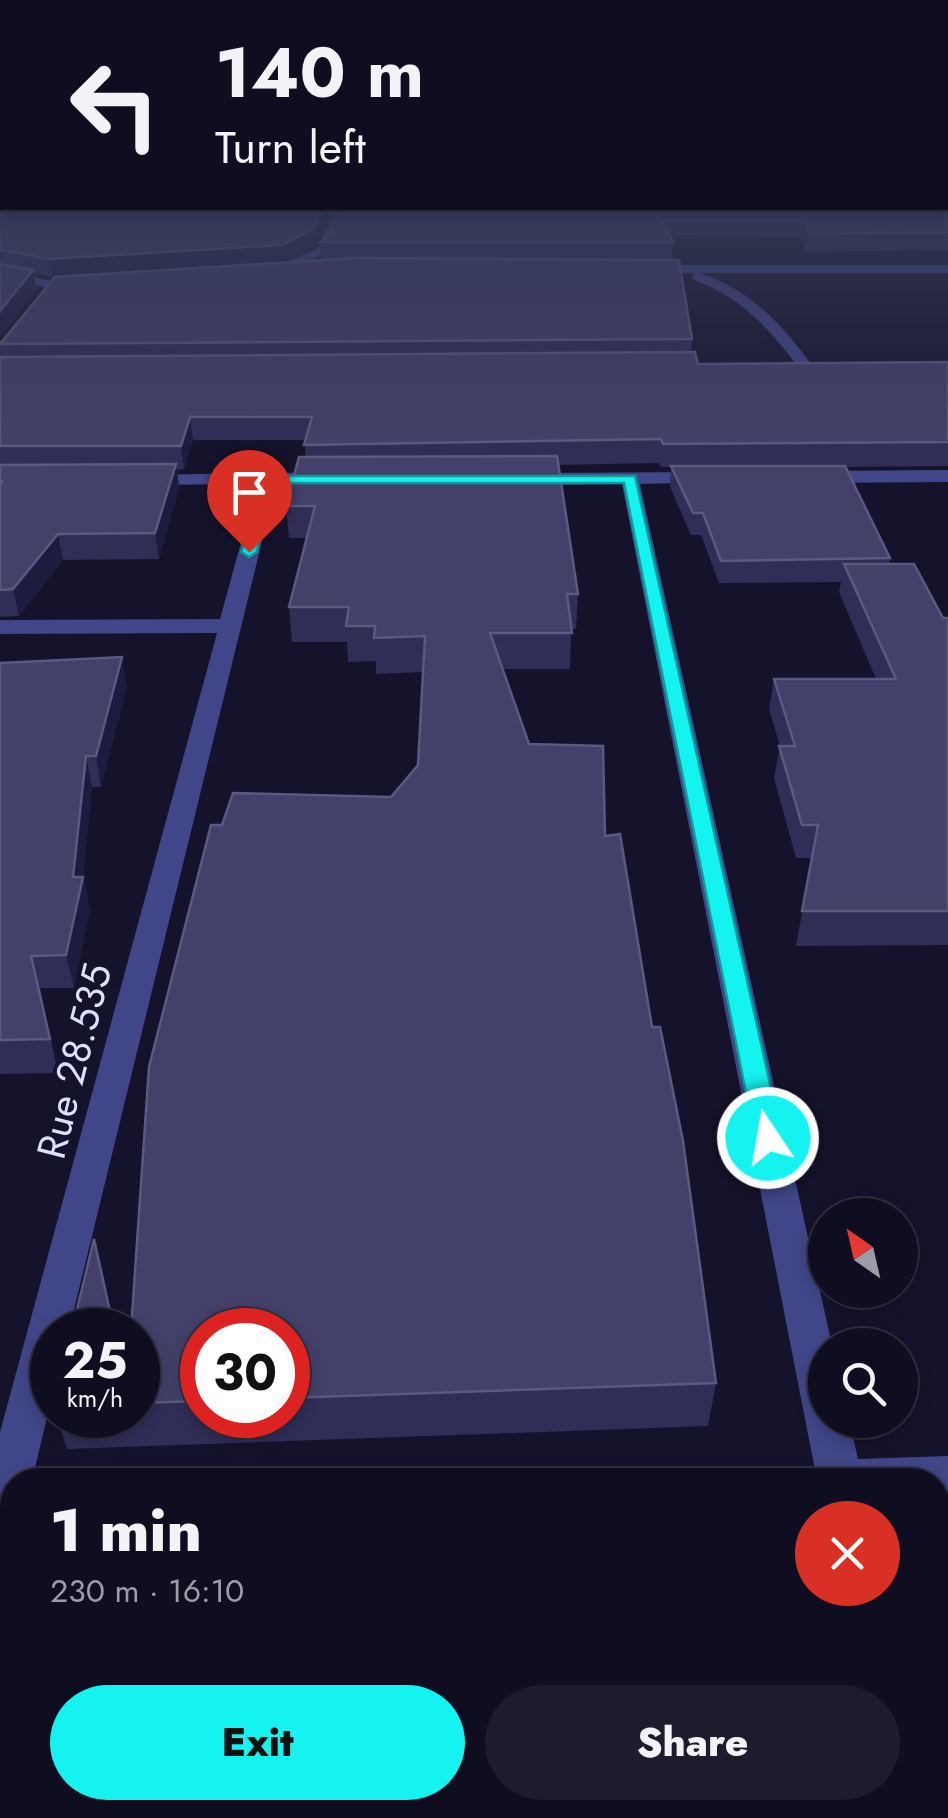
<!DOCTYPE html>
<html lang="en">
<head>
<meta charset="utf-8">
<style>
  :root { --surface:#0f0e20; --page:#1d1c2d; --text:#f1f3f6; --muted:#9b9ca5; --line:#2f2e3e; --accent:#14f3f0 }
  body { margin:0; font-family:Jost,sans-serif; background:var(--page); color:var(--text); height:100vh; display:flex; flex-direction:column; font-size:38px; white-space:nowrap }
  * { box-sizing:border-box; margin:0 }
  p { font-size:32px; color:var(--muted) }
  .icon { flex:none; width:55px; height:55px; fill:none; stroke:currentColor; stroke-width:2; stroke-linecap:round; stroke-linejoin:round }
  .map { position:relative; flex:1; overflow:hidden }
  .details { position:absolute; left:0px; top:1468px; width:950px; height:352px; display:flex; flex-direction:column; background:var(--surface); border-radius:40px 40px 0 0; box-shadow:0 5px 15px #0003,0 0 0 2px var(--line) }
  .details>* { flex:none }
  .top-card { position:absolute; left:0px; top:0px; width:950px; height:210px; box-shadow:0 5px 15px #0003,0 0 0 2px var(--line); background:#0f0e20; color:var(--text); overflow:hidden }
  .needle { width:65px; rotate:326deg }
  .tools { position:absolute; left:808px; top:1198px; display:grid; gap:20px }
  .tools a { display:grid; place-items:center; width:110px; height:110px; border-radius:50%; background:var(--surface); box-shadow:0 5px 15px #0003,0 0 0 2px var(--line); font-size:50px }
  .speed { position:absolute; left:30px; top:1308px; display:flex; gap:20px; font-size:50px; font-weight:700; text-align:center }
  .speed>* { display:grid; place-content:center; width:130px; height:130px; border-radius:50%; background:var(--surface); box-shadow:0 5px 15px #0003,0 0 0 2px var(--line); line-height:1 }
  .speed small { font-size:25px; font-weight:400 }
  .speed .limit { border:15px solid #d22; background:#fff; color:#111 }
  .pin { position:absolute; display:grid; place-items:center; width:85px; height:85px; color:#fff; margin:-102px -42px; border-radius:50% 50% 50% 0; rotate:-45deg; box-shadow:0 0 10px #0007 }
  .pin .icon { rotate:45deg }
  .me { position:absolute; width:110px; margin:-55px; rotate:348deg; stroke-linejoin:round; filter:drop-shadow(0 0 8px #0008) }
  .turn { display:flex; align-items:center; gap:35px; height:210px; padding:0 50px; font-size:45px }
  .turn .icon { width:130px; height:130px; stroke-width:2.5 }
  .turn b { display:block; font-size:70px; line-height:85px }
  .round { display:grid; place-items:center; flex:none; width:105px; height:105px; border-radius:52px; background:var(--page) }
  .head { display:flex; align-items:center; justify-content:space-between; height:170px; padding:0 50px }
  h1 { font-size:60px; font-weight:800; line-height:75px }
  .button { display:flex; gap:20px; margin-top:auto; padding:20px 50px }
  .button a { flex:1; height:115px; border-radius:60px; background:var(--accent); color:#111; font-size:40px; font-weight:800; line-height:115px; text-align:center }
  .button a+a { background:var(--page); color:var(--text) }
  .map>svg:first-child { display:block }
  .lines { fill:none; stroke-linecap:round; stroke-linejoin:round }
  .minor { fill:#404687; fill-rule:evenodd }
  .wall { fill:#302d57; fill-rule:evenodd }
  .shaded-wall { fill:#1d1b3e }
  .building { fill:#434069; stroke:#5b5980; stroke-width:2.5 }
  .route { fill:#14f3f0; stroke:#0d9e9c; stroke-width:2.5 }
  .labels { text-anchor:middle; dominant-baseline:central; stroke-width:8; stroke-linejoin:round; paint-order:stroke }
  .street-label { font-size:40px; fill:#dedefd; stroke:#14132b }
</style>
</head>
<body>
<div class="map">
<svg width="948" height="1818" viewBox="0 0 948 1818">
  <rect width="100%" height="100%" fill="#14132b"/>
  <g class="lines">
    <path class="minor" d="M286 208H384L386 210 343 214 327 253 284 273 278 269 279 266 318 248 333 214 282 213Z
      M641 265H948V273H700C750 290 780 322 811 364L803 369 798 367C768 327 741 297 692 279L694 273 636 272V266Z
      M0 270 52 281 90 278 97 282 52 289 0 278Z
      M948 470V482L813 483 804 477 813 471Z
      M332 472 339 474V482L276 484 69 1330H52V1397L32 1480H12V1534L0 1539V1432L217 633 0 634V620L220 619 257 484 138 485 131 483V475Z
      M712 472 721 478 719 482 640 484 832 1345H825V1420H849L858 1459 948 1456V1498H938V1480H817L622 484 523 485 514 479 523 473Z"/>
  </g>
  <path class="wall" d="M0 193H2V208H326V219L315 245 285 263 321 260 320 242 329 236 948 208V193V250L806 252 801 238 671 239 673 242 671 260 692 339 691 352 698 364 948 362V466L846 467 890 558 889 564 943 618H948V945L796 946 812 858H796L774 778 780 746 769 709 774 679H876L839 592 841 582 719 583 701 535H691L670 487 671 467H661L659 463 558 465 578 594 576 629H571L570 669H502L529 744 605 836 652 1027 716 1383 708 1426 67 1449 56 1415H138V1330L222 825 391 797 418 765 423 672 376 674V661L348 662 347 642H292L289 607 306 538H289L286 506 305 457 306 440H193L184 469 177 470 179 488 159 559 63 560 19 616 0 617V342L55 277 34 274 36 289 0 337ZM202 1330H288V1415H202Z
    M0 663 127 686 101 787H92L83 877 90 909 74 988H40L58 1073 0 1074Z
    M847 1808H938L948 1818H849Z"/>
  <path class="shaded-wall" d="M326 208V219L315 245 284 263 52 277 49 259Z
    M33 270 36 289 0 337V311Z
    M190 417 193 440 184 469 181 446Z
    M176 464 179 488 159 559 155 533Z
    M58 534 63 560 19 616 13 589Z
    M122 657 127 686 101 787 96 756Z
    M86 756 92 787 83 878V877L90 909 74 988 66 955Z
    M94 1239 105 1282 115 1330H114Z"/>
  <path class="building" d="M948 198V232L809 234 804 221H662L673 242H320L329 236 342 208H948Z
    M0 203H2V208H323L314 228 282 245 49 259 0 250Z
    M355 258 679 260 692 339 0 344 55 277Z
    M0 264 33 270 0 311Z
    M695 352 698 364 948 362V442L663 444 661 439 304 445 312 417H190L181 446H0V357Z
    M557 456 578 594H567L572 633H490L529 744 603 746 605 836 620 834 652 1027H660L683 1141 716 1383 288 1398V1330H202V1401L138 1403V1330H131L149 1067 211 825H222L233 793 391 797 418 765 425 636 374 638 375 626H346L349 607H289L315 506H286L299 457Z
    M176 464 155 533 58 534 13 589 0 590V484L2 481H0V465Z
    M671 466H845L890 558 721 561 703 513H693Z
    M844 564H914L943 618H948V911H802L818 825H802L779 746H795L774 679H896Z
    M122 657 96 756H86L73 877H83L66 955 31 956 50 1039 0 1040V663Z
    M94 1239 114 1330H72Z
    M938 1549H948V1818H876L873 1808H938Z
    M307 1808H587V1818H306Z"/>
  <linearGradient id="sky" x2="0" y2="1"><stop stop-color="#0b0a18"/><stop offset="0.43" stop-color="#343955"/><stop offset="1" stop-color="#343955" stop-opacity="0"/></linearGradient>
  <rect width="948" height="447" fill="url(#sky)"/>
  <path class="route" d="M263 476H635L782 1138 778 1145H759L755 1138 624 483H274L257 552 249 557 241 552Z"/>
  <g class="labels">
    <g class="street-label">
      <text transform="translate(74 1061) rotate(-76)">Rue 28.535</text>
    </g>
  </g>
</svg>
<div class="tools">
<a><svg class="needle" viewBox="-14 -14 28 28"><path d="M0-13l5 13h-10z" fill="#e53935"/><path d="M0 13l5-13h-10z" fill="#9b9ca5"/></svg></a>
<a><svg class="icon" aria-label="search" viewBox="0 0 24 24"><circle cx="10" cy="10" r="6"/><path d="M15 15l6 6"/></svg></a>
</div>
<div class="speed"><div>25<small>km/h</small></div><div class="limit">30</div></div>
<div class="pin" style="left:249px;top:552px;background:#d93025"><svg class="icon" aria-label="arrive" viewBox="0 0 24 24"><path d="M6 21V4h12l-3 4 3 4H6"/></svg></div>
<svg class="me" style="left:768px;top:1138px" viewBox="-20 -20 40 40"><circle r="17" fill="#14f3f0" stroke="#fff" stroke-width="3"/><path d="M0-11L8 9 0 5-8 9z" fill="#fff"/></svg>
<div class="top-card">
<div class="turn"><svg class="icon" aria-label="left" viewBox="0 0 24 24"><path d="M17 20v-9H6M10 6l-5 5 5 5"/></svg><div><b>140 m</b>Turn left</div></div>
</div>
<section class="details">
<div class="head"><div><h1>1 min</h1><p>230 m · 16:10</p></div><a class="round" style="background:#d93025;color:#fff"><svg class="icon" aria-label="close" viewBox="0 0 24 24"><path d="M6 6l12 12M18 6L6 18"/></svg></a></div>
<div class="button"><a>Exit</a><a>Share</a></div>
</section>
</div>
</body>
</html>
